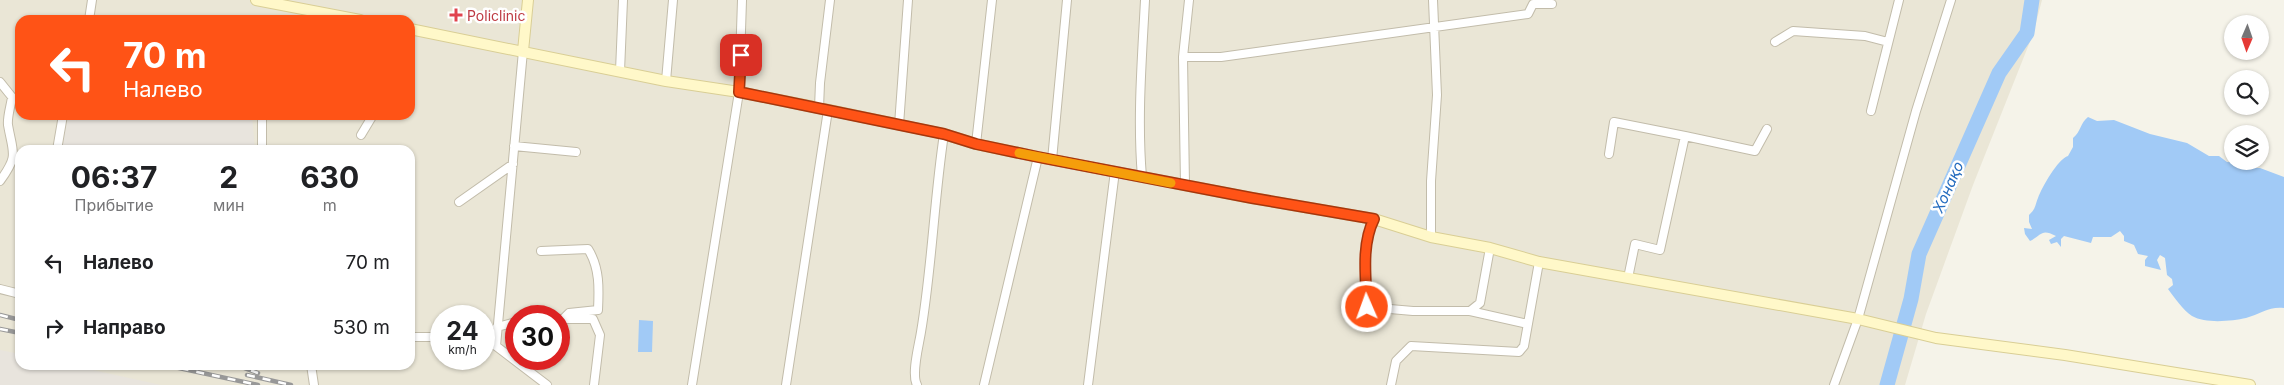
<!DOCTYPE html>
<html lang="ru">
<head>
<meta charset="utf-8">
<style>
  :root { --surface:#fff; --page:#f2f2f2; --text:#202124; --muted:#757577 }
  body { margin:0; font-family:Inter,sans-serif; background:var(--page); color:var(--text); height:100vh; display:flex; flex-direction:column; font-size:19px; white-space:nowrap }
  * { box-sizing:border-box; margin:0 }
  p { font-size:16px; color:var(--muted) }
  .icon { flex:none; width:28px; height:28px; fill:none; stroke:currentColor; stroke-width:2; stroke-linecap:round; stroke-linejoin:round }
  .map { position:relative; flex:1; overflow:hidden }
  .details { position:absolute; left:15px; top:145px; width:400px; height:225px; display:flex; flex-direction:column; background:var(--surface); border-radius:15px; box-shadow:0 1px 4px #0004 }
  .details>* { flex:none }
  .hud { position:absolute; left:15px; top:15px; width:400px; height:105px; border-radius:15px; box-shadow:0 1px 4px #0004; background:#ff5316; color:#fff; overflow:hidden }
  .needle { width:32px; rotate:182deg }
  .fabs { position:absolute; left:2224px; top:15px; display:grid; gap:10px }
  .fabs a { display:grid; place-items:center; width:45px; height:45px; border-radius:50%; background:var(--surface); box-shadow:0 1px 4px #0004; font-size:25px }
  .speed { position:absolute; left:430px; top:305px; display:flex; gap:10px; font-size:25px; font-weight:700; text-align:center }
  .speed>* { display:grid; place-content:center; width:65px; height:65px; border-radius:50%; background:var(--surface); box-shadow:0 1px 4px #0004; line-height:1 }
  .speed small { font-size:12px; font-weight:400 }
  .speed .limit { border:8px solid #d22; background:#fff; color:#111 }
  .pin { position:absolute; display:grid; place-items:center; width:42px; height:42px; color:#fff; margin:-21px; border-radius:10px; box-shadow:0 2px 8px #0006 }
  .me { position:absolute; width:55px; margin:-28px; rotate:358deg; stroke-linejoin:round; filter:drop-shadow(0 0 4px #0008) }
  .turn { display:flex; align-items:center; gap:18px; height:105px; padding:0 25px; font-size:22px }
  .turn .icon { width:65px; height:65px; stroke-width:2.5 }
  .turn b { display:block; font-size:35px; line-height:42px }
  .eta { display:flex; justify-content:space-evenly; align-items:center; height:85px; text-align:center }
  .eta b { font-size:30px; font-weight:700; line-height:35px }
  ul { padding:0; list-style:none }
  li { display:flex; align-items:center; gap:15px; height:65px; padding:0 25px }
  li div { flex:1 }
  li b { display:block; font-size:19px }
  li em { font-style:normal }
  .map>svg:first-child { display:block }
  .residential { fill:#eae6d6; fill-rule:evenodd }
  .industrial { fill:#e8e4dd }
  .water { fill:#a1caf6 }
  .lines { fill:none; stroke-linecap:round; stroke-linejoin:round }
  .river { stroke:#a1caf6; stroke-width:15 }
  .street-casing { stroke:#c2bcaa; stroke-width:10 }
  .secondary-casing { stroke:#d9ce95; stroke-width:12 }
  .street { stroke:#fff; stroke-width:8 }
  .secondary { stroke:#fff8c9; stroke-width:10 }
  .rail-casing { stroke:#989898; stroke-width:4.5 }
  .rail { stroke:#fff; stroke-width:2.5; stroke-dasharray:8; stroke-linecap:butt }
  .route-casing { stroke:#a6360e; stroke-width:12 }
  .route { stroke:#ff5316; stroke-width:9 }
  .slow { stroke:#f59e0b; stroke-width:9 }
  .health-dot { fill:#e0444e; stroke:#fff; stroke-width:2 }
  .labels { text-anchor:middle; dominant-baseline:central; stroke-width:5; stroke-linejoin:round; paint-order:stroke }
  .health-label { font-size:14px; fill:#be3a42; stroke:#fff; text-anchor:start }
  .water-label { font-size:15px; font-style:italic; fill:#266dbf; stroke:#fff }
</style>
</head>
<body>
<div class="map">
<svg width="2284" height="385" viewBox="0 0 2284 385">
  <rect width="100%" height="100%" fill="#f5f3e9"/>
  <path class="residential" d="M0 0H2042L2033 34 1973 185 1926 314 1905 385H0ZM20 20H410V115H20ZM20 150H410V365H20ZM441 316H484V359H441ZM516 316H559V359H516Z"/>
  <path class="industrial" d="M60 115H252L255 150H54Z
    M0 350 20 354V365H70L161 385H0Z"/>
  <path class="water" d="M2088 117 2097 121 2114 120 2150 134 2187 143 2209 156H2219L2227 162 2246 163 2250 168H2260L2284 177V308C2270 306 2260 314 2246 318 2232 321 2206 324 2192 316 2183 310 2174 297 2168 289L2173 285 2172 279 2167 275 2165 258 2160 255 2157 260 2161 270 2145 266V260L2148 256 2138 254 2134 245 2124 241V236L2120 231 2111 237H2093L2091 243 2064 236 2061 239V247L2057 242 2051 244 2049 240 2056 236C2041 228 2042 235 2030 241L2025 234 2024 228 2032 229 2029 222V215C2036 209 2035 205 2038 198 2042 187 2058 159 2068 156L2073 147V138C2081 132 2080 123 2088 117Z
    M639 320 653 321 652 352H638Z"/>
  <g class="lines">
    <path class="river" d="M1887 385 1911 299 1919 254 1999 73 2027 33 2032 0"/>
    <defs>
      <path id="street" d="M89 20 92 0
        M1775 42 1793 31 1865 36 1888 42
        M1183 57H1221L1528 14 1533 4H1552
        M620 71 623 0
        M666 81 673 0
        M0 82 12 97C11 105 7 117 8 125 13 154 19 155 0 181
        M819 108 820 83 830 0
        M1871 111 1899 0
        M262 115V150
        M899 125 908 0
        M361 135 373 115
        M1685 136 1755 151 1767 129
        M976 144 992 0
        M514 146 576 152
        M57 150 63 115
        M1609 154 1614 122 1685 136 1660 250 1635 244 1628 278
        M1052 160 1067 0
        M1142 177C1137 118 1142 59 1145 0
        M1185 185 1183 57 1189 0
        M459 202 513 164
        M1374 219C1361 245 1366 278 1367 307L1413 311H1470L1528 324
        M1431 237V181L1437 95 1433 0
        M541 251 588 249C600 268 599 289 598 310L569 313 563 319
        M0 289 20 294
        M1470 311 1480 303 1490 248
        M561 319H593L600 335 594 385
        M497 327 516 322
        M410 337H441
        M484 342 496 346 523 51
        M496 346 547 385
        M311 365 314 385
        M692 385 739 92 742 0
        M786 385 828 110
        M917 385C911 374 919 345 921 332 932 267 934 200 944 134
        M984 385 1038 157
        M1088 385 1115 171
        M1391 385 1396 361 1411 346 1519 352 1524 346 1539 262
        M1834 385 1858 319 1916 111 1951 0"/>
      <path id="secondary" d="M256 0 360 20
        M410 29 666 81 739 92 819 108 944 134 976 144 1038 157 1252 198 1374 219 1431 237 1490 248 1539 262 1858 319 1936 338 2065 355 2250 385
        M523 51 528 0"/>
    </defs>
    <use href="#street" class="street-casing"/>
    <use href="#secondary" class="secondary-casing"/>
    <use href="#street" class="street"/>
    <use href="#secondary" class="secondary"/>
    <defs>
      <path id="rail" d="M0 315 20 320
        M0 329 20 333
        M165 365 258 385
        M236 365 258 373
        M247 375 291 385"/>
    </defs>
    <use href="#rail" class="rail-casing"/>
    <use href="#rail" class="rail"/>
  </g>
  <g class="lines">
    <defs>
      <path id="route" d="M741 55 739 92 944 134 976 144 1038 157 1252 198 1374 219C1361 245 1366 278 1367 307"/>
    </defs>
    <use href="#route" class="route-casing"/>
    <use href="#route" class="route"/>
    <path class="slow" d="M1019 153 1171 183"/>
  </g>
  <path class="health-dot" d="M453.5 7.5h5v5h5v5h-5v5h-5v-5h-5v-5h5z"/>
  <g class="labels">
    <g class="health-label">
      <text x="467" y="15">Policlinic</text>
    </g>
    <g class="water-label">
      <text transform="translate(1948 187) rotate(-66)">Хонақо</text>
    </g>
  </g>
</svg>
<div class="fabs">
<a><svg class="needle" viewBox="-14 -14 28 28"><path d="M0-13l5 13h-10z" fill="#e53935"/><path d="M0 13l5-13h-10z" fill="#757577"/></svg></a>
<a><svg class="icon" aria-label="search" viewBox="0 0 24 24"><circle cx="10" cy="10" r="6"/><path d="M15 15l6 6"/></svg></a>
<a><svg class="icon" aria-label="layers" viewBox="0 0 24 24"><path d="M12 4l9 5-9 5-9-5zM3 14l9 5 9-5"/></svg></a>
</div>
<div class="speed"><div>24<small>km/h</small></div><div class="limit">30</div></div>
<div class="pin" style="left:741px;top:55px;background:#d93025"><svg class="icon" aria-label="arrive" viewBox="0 0 24 24"><path d="M6 21V4h12l-3 4 3 4H6"/></svg></div>
<svg class="me" style="left:1367px;top:307px" viewBox="-20 -20 40 40"><circle r="17" fill="#ff5316" stroke="#fff" stroke-width="3"/><path d="M0-11L8 9 0 5-8 9z" fill="#fff"/></svg>
<div class="hud">
<div class="turn"><svg class="icon" aria-label="left" viewBox="0 0 24 24"><path d="M17 20v-9H6M10 6l-5 5 5 5"/></svg><div><b>70 m</b>Налево</div></div>
</div>
<section class="details">
<div class="eta">
<div><b>06:37</b><p>Прибытие</p></div>
<div><b>2</b><p>мин</p></div>
<div><b>630</b><p>m</p></div>
</div>
<ul>
<li><svg class="icon" aria-label="left" viewBox="0 0 24 24"><path d="M17 20v-9H6M10 6l-5 5 5 5"/></svg><div><b>Налево</b></div><em>70 m</em></li>
<li><svg class="icon" aria-label="right" viewBox="0 0 24 24"><path d="M7 20v-9h11M14 6l5 5-5 5"/></svg><div><b>Направо</b></div><em>530 m</em></li>
</ul>
</section>
</div>
</body>
</html>
